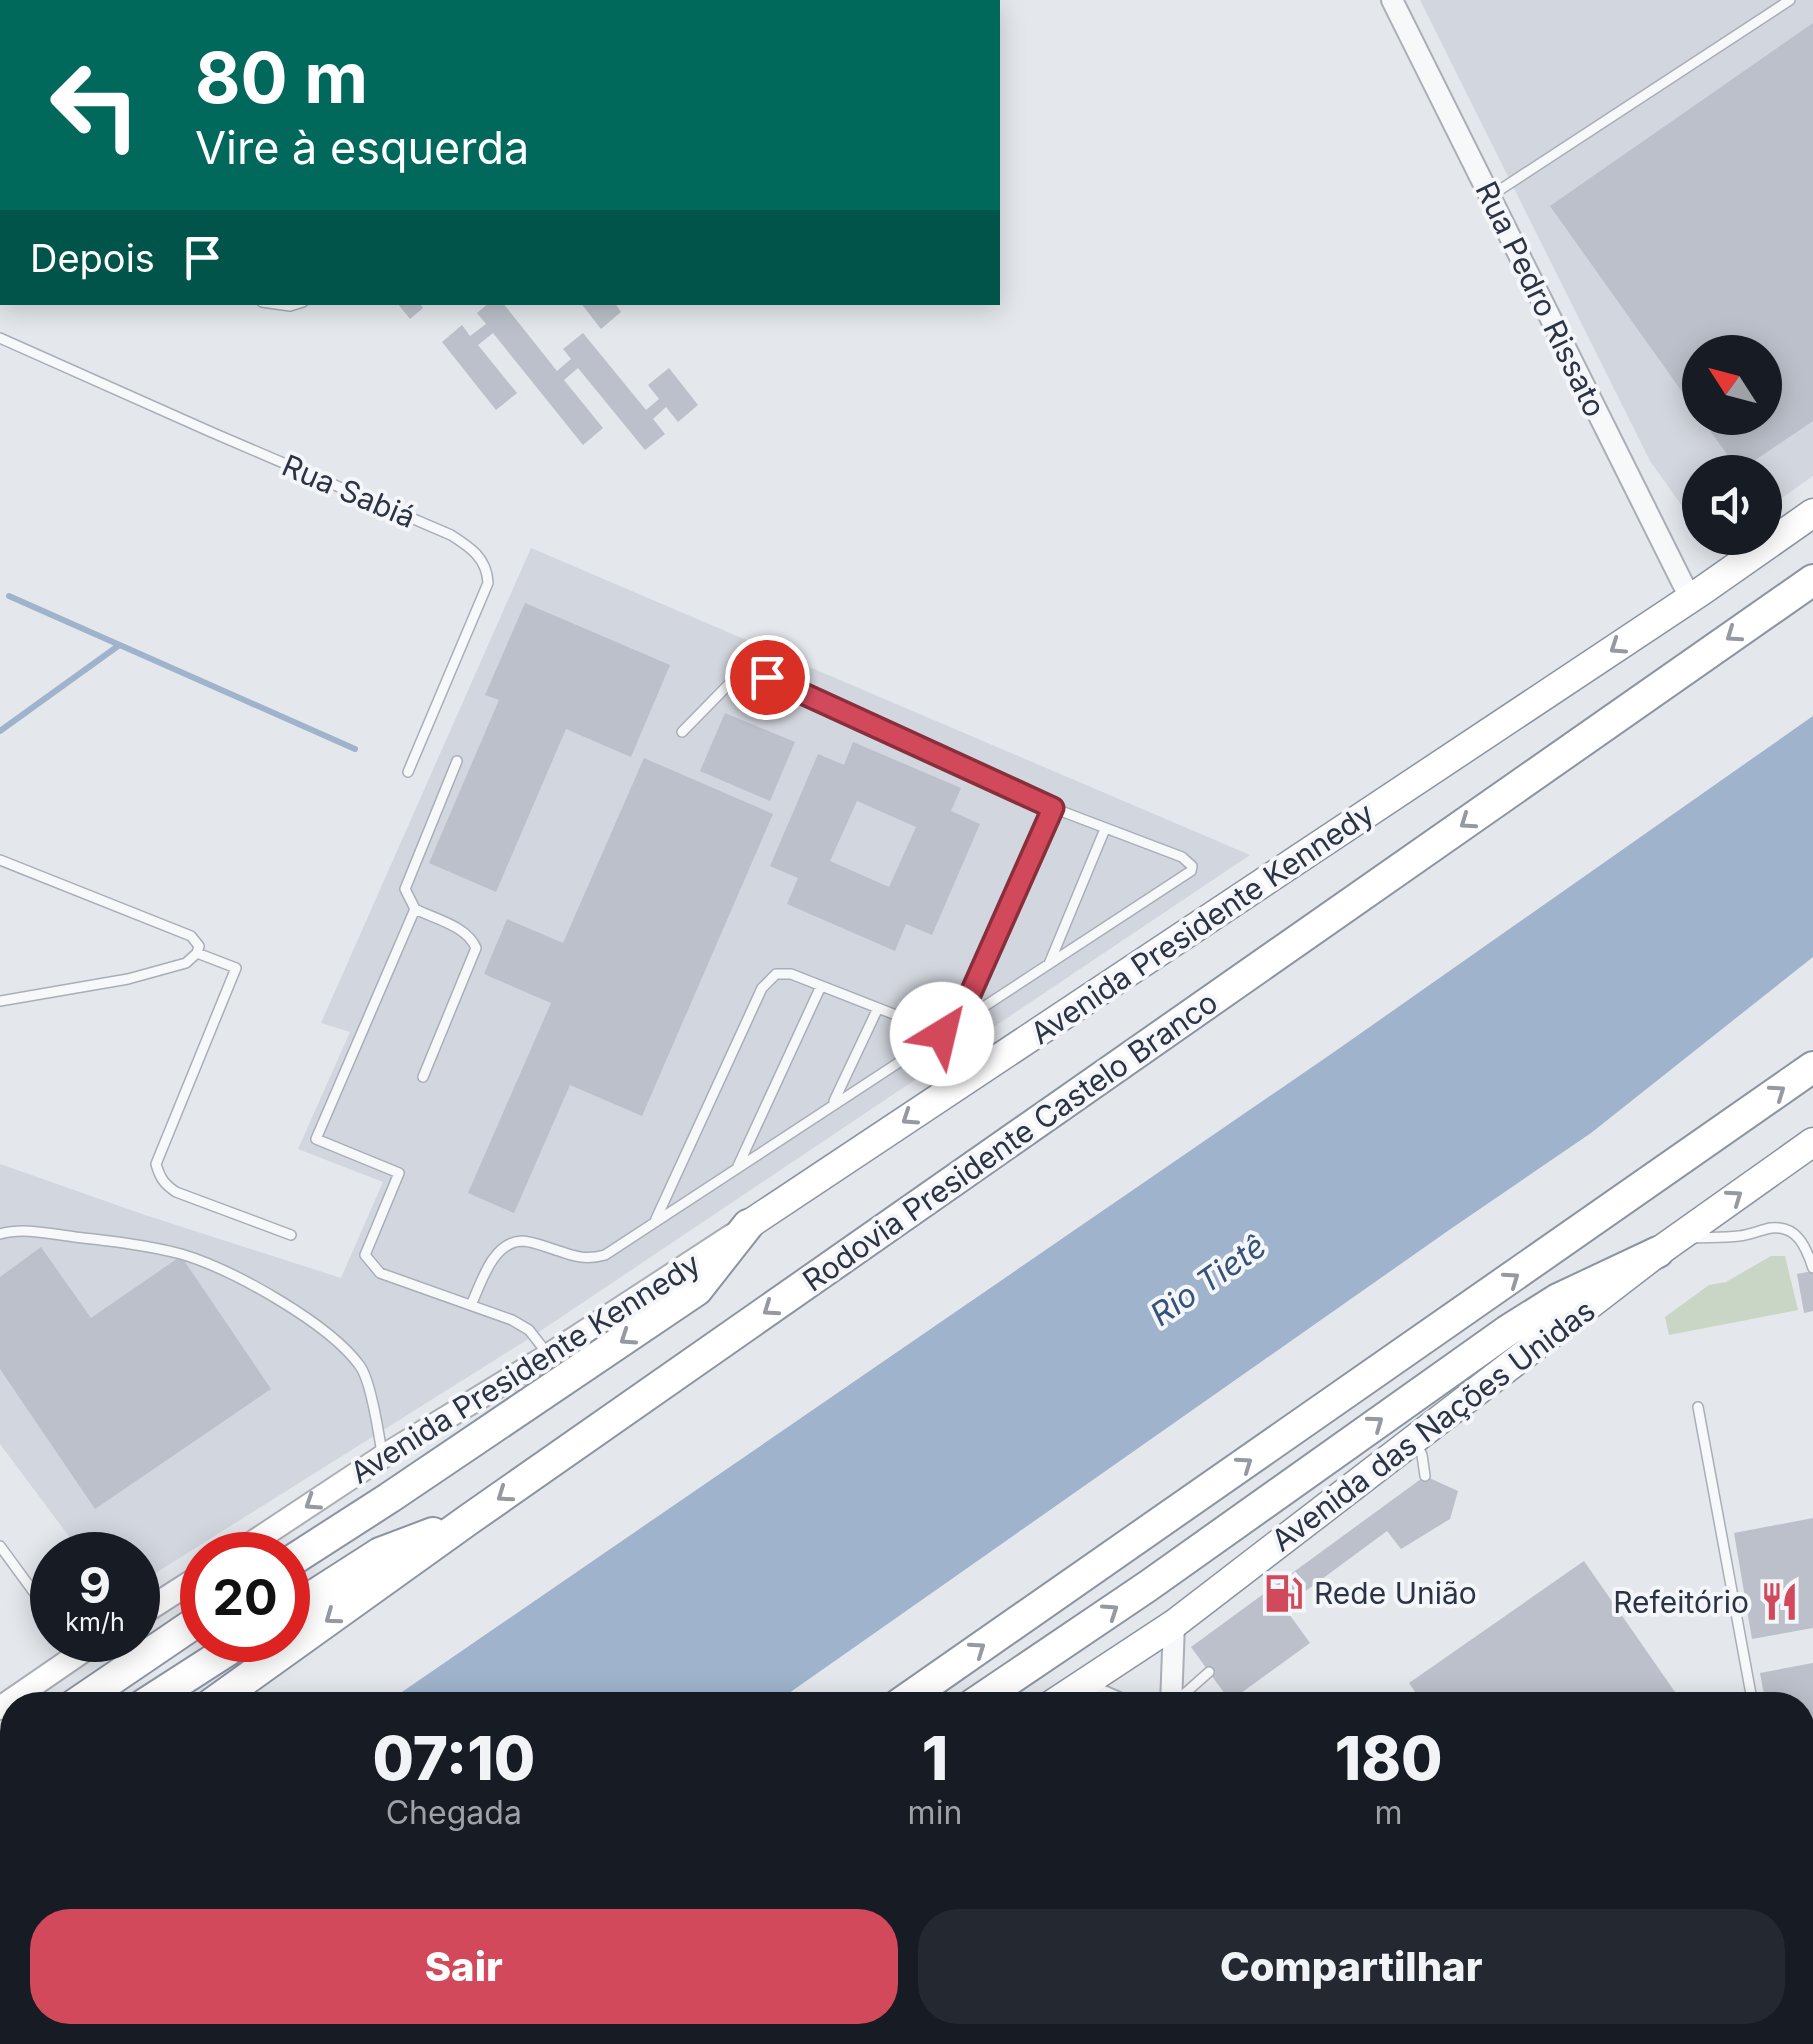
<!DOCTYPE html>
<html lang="pt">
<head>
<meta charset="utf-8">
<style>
  :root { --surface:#171b24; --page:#242831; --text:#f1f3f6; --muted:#9ea1a6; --accent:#d1495b }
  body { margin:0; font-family:Inter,sans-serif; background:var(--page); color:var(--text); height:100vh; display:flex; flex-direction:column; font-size:38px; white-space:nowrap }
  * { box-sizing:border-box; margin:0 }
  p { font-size:32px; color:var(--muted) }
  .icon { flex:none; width:55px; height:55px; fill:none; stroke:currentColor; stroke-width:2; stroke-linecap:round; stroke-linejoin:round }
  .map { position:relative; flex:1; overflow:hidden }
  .side { position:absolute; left:0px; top:1692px; width:1815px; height:352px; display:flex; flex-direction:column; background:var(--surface); border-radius:40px 40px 0 0; box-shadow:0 5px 25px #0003 }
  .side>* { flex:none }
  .top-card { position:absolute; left:0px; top:0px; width:1000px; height:305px; box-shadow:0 5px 25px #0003; background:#00695c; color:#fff; overflow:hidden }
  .needle { width:65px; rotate:306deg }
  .buttons { position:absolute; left:1682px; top:335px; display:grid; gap:20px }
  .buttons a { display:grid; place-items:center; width:100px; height:100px; border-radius:50%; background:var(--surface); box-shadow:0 5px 25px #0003; font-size:50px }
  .speed { position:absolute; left:30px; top:1532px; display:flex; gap:20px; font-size:50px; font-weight:700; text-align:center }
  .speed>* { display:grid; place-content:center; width:130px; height:130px; border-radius:50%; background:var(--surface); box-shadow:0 5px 25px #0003; line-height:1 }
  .speed small { font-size:25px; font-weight:400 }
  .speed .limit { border:15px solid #d22; background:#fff; color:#111 }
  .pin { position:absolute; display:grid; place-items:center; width:85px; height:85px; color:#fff; margin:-42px; border:5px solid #fff; border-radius:50%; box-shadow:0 2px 10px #0007 }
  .me { position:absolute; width:110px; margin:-55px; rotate:36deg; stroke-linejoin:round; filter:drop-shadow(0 0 8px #0008) }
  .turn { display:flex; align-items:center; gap:35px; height:210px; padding:0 30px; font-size:45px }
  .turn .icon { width:130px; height:130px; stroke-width:2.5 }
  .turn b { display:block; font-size:70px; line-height:85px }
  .then { display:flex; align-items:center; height:95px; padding:0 30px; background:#0003; gap:20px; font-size:38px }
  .eta { display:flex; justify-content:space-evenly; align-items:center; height:170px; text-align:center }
  .eta b { font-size:60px; font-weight:800; line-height:70px }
  .primary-button { display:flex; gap:20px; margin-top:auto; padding:20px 30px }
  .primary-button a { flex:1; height:115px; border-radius:40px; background:var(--accent); color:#fff; font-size:40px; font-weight:800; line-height:115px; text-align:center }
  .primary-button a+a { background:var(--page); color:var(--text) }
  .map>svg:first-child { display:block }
  .built { fill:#d2d6de; fill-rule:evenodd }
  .green { fill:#c9d6c5 }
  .water { fill:#9fb4cc }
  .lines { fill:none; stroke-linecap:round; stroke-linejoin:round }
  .stream { stroke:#9fb4cc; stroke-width:6 }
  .building { fill:#bbc0ca; fill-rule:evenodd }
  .service-casing { stroke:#a9aeb7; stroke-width:12 }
  .minor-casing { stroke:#a9aeb7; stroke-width:21 }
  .tertiary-casing { stroke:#a9aeb7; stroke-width:24 }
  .secondary-casing { stroke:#a9aeb7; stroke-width:26 }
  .trunk-casing { stroke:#8b94a3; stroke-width:31 }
  .motorway-casing { stroke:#8b94a3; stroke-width:34 }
  .path { stroke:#c2c5cb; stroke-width:4; stroke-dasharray:8 8; stroke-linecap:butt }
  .service { stroke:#f7f8fa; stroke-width:9 }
  .minor { stroke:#f7f8fa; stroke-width:18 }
  .tertiary { stroke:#f7f8fa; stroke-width:20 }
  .secondary { stroke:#fff; stroke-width:22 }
  .trunk { stroke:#fff; stroke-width:28 }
  .motorway { stroke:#fff; stroke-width:30 }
  .oneway { stroke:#959aa2 }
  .route-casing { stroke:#882f3b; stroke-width:25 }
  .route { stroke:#d1495b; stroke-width:18 }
  .labels { text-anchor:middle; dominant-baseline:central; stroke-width:8; stroke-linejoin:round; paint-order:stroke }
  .street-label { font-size:30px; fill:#2b3445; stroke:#f4f6f9 }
  .poi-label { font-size:30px; fill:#2b3445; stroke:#f4f6f9; text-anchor:start }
  .water-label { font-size:32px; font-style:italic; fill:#34527a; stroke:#f4f6f9 }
</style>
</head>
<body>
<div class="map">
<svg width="1813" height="2044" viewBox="0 0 1813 2044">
  <rect width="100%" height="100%" fill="#e4e7ec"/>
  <path class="built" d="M1420 0H1813V476L1765 510V472H1700V531L1650 461ZM1700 352H1765V418H1700Z
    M531 548 1250 855 533 1336 138 1584V1555H83L0 1444V1164L145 1215 341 1278 383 1182 298 1149 350 1032 321 1023Z"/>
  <path class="green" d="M1771 1256H1785L1798 1310 1669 1335 1665 1317 1709 1285 1726 1282Z"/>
  <path class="water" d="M1813 716V957L1591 1133 1452 1228 772 1705H383L1334 1052Z
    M12 1960V2032L296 2033 280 2044H0V1968Z"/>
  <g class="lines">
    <path class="stream" d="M9 596 355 749
      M0 731 118 646"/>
  </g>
  <path class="building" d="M1813 23V421L1739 471 1701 418H1765V352H1700V417L1550 206Z
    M400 302H419L423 308 410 319 398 304Z
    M490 302H502L557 371 571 359 563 349 583 333 646 410 659 399 648 385 669 368 698 405 678 422 666 407 653 419 665 434 645 450 578 368 564 380 603 428 583 445 493 333 478 345 517 393 496 410 442 342 462 325 470 336 486 324 477 313Z
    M580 302H614L621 312 601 329Z
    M525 603 670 665 631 757 566 729 496 892 429 863 499 700 485 695Z
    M725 713 795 742 770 801 700 771Z
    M853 742 961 788 951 811 980 824 932 935 906 924 895 951 787 904 798 878 770 866 818 754 844 765ZM857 801 916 827 889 887 830 861Z
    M644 758 773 814 642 1116 570 1085 514 1213 468 1193 551 1003 484 974 507 919 563 943Z
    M41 1247 91 1318 181 1256 271 1389 95 1509 0 1369V1277Z
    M1813 1271V1311L1804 1313 1797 1274Z
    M1425 1476 1458 1491 1450 1519 1401 1549 1387 1531 1284 1607 1310 1643 1230 1701 1191 1647Z
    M1813 1518V1628L1752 1639 1734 1533Z
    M1584 1561 1684 1705H1424L1409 1683Z
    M1813 1663V1828L1802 1829V1705H1766L1760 1673Z
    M865 2032H1129L1131 2044H867Z
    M1258 2032H1684L1687 2044H1261Z"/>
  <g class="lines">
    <defs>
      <path id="service" d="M1492 195 1790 0
        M262 302 290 306 303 302
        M0 338 211 432 451 535C470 547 487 558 488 583L408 772
        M457 761 405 889 415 909 316 1139 399 1173 365 1255 380 1273 512 1320 529 1330 547 1353
        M0 860 191 936 199 946 197 953 186 963 128 979 0 1001
        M415 909C435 919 467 926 476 948L423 1077
        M197 953 236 968 156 1164C160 1178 164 1184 176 1192L291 1235
        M1049 964 1105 829
        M959 1021 1053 808
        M834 1101 878 1008
        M738 1166 821 986
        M656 1219 762 988 776 974H791L942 1033
        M0 1234C24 1227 51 1234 75 1237 110 1241 147 1245 181 1254 232 1269 329 1323 360 1366 371 1381 379 1434 382 1454
        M1690 1238C1706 1237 1723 1238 1739 1236 1750 1235 1760 1230 1771 1228 1797 1225 1806 1247 1813 1268
        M471 1305C481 1284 492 1242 522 1241 533 1241 548 1248 559 1251 576 1257 587 1260 605 1255L1191 871 1192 866 1182 857 1053 808 868 721 767 677 750 675 734 679 682 732
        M1698 1407 1753 1705
        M1417 1445 1422 1455 1425 1476
        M0 1546 52 1617
        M1174 1703 1209 1672
        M849 2032 851 2044
        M1169 2032 1171 2044"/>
      <path id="minor" d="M237 0 239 2
        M194 2 197 0
        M0 224 2 219"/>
      <path id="tertiary" d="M1392 0 1690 598
        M1075 1689 1100 1695 1123 1705
        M1171 1705 1174 1624
        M1227 2032 1229 2044"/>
      <path id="secondary" d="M234 1555 382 1457 549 1355 733 1235
        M138 1616 202 1575
        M0 1708 99 1640"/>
      <path id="trunk" d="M748 1225 1703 590 1813 513
        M1051 1705 1174 1624 1658 1252 1813 1142
        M541 2044 558 2032"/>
      <path id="motorway" d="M288 1563 389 1498 697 1290 748 1225
        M288 1612 380 1553 433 1533
        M74 1705 202 1618
        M143 1705 244 1640
        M210 1705 468 1520 1813 580
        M898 1705 1813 1067
        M972 1705 1148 1586 1507 1331 1558 1299 1658 1252
        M0 1755 12 1747
        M0 1801 12 1792
        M0 1856 12 1847
        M424 2044 440 2032"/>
    </defs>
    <use href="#service" class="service-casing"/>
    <use href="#minor" class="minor-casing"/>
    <use href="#tertiary" class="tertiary-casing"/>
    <use href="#secondary" class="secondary-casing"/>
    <use href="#trunk" class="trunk-casing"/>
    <use href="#motorway" class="motorway-casing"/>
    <path class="path" d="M0 285 2 274"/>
    <use href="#service" class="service"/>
    <use href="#minor" class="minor"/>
    <use href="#tertiary" class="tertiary"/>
    <use href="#secondary" class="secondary"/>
    <use href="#trunk" class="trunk"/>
    <use href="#motorway" class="motorway"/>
  </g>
  <defs><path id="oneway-chevron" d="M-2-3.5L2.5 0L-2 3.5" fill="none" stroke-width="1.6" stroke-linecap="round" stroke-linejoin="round" transform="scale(2.5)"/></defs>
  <g class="oneway">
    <use href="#oneway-chevron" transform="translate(1733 635) rotate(145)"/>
    <use href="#oneway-chevron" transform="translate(1617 647) rotate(146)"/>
    <use href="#oneway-chevron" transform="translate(1467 822) rotate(145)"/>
    <use href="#oneway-chevron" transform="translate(1778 1092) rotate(-35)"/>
    <use href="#oneway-chevron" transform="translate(909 1118) rotate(146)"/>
    <use href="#oneway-chevron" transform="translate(1735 1197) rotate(-35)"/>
    <use href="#oneway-chevron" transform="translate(1512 1279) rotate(-35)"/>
    <use href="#oneway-chevron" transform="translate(770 1309) rotate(145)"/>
    <use href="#oneway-chevron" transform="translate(627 1338) rotate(146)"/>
    <use href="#oneway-chevron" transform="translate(1376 1423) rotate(-36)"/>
    <use href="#oneway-chevron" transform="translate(1245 1464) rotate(-35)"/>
    <use href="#oneway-chevron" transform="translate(504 1495) rotate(145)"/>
    <use href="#oneway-chevron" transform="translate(312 1503) rotate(147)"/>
    <use href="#oneway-chevron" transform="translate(1111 1611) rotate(-34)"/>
    <use href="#oneway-chevron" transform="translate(332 1617) rotate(144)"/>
    <use href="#oneway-chevron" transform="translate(978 1649) rotate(-35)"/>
  </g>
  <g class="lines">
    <defs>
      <path id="route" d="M767 677 1053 808 957 1024 942 1034"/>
    </defs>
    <use href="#route" class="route-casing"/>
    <use href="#route" class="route"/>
  </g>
  <defs>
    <symbol id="fuel-bare" viewBox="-9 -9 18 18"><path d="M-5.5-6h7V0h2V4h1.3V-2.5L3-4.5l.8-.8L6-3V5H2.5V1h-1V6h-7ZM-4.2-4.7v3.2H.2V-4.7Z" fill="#d1495b" stroke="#f4f6f9" stroke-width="2.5" paint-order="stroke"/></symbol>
    <symbol id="restaurant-bare" viewBox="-9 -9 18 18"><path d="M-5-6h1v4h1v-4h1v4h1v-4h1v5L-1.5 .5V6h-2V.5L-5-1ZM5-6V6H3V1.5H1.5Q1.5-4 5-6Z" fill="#d1495b" stroke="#f4f6f9" stroke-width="2.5" paint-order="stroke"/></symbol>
  </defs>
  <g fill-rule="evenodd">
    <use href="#fuel-bare" x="1256" y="1566" width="55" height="55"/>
    <use href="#restaurant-bare" x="1752" y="1574" width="55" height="55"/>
  </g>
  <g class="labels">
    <g class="street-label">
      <text transform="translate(1541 299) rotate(64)">Rua Pedro Rissato</text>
      <text transform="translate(349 491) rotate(23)">Rua Sabiá</text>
      <text transform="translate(1202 923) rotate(-34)">Avenida Presidente Kennedy</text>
      <text transform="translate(1010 1141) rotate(-35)">Rodovia Presidente Castelo Branco</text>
      <text transform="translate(525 1368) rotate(-32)">Avenida Presidente Kennedy</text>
      <text transform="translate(1433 1425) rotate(-37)">Avenida das Nações Unidas</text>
    </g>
    <g class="poi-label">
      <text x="1314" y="1593">Rede União</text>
      <text x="1749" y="1602" text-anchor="end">Refeitório</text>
    </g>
    <g class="water-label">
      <text transform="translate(1208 1280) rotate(-35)">Rio Tietê</text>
    </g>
  </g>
</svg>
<div class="buttons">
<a><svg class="needle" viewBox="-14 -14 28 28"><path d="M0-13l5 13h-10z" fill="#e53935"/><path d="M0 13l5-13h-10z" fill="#9ea1a6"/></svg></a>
<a><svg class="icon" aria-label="sound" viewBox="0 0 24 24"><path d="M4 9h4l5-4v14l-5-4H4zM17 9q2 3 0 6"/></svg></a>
</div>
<div class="speed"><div>9<small>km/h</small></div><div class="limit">20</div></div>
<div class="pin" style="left:767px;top:677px;background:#d93025"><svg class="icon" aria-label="arrive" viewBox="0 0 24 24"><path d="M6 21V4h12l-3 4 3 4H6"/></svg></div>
<svg class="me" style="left:942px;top:1034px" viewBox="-20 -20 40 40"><circle r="19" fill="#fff"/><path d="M0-13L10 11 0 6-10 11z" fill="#d1495b"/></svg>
<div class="top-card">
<div class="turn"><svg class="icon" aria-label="left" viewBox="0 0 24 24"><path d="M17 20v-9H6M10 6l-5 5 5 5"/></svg><div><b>80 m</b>Vire à esquerda</div></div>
<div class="then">Depois<svg class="icon" aria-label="arrive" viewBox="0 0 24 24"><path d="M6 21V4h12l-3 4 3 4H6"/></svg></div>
</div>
<section class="side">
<div class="eta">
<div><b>07:10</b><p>Chegada</p></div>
<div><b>1</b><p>min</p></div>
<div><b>180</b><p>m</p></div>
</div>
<div class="primary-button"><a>Sair</a><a>Compartilhar</a></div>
</section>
</div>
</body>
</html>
